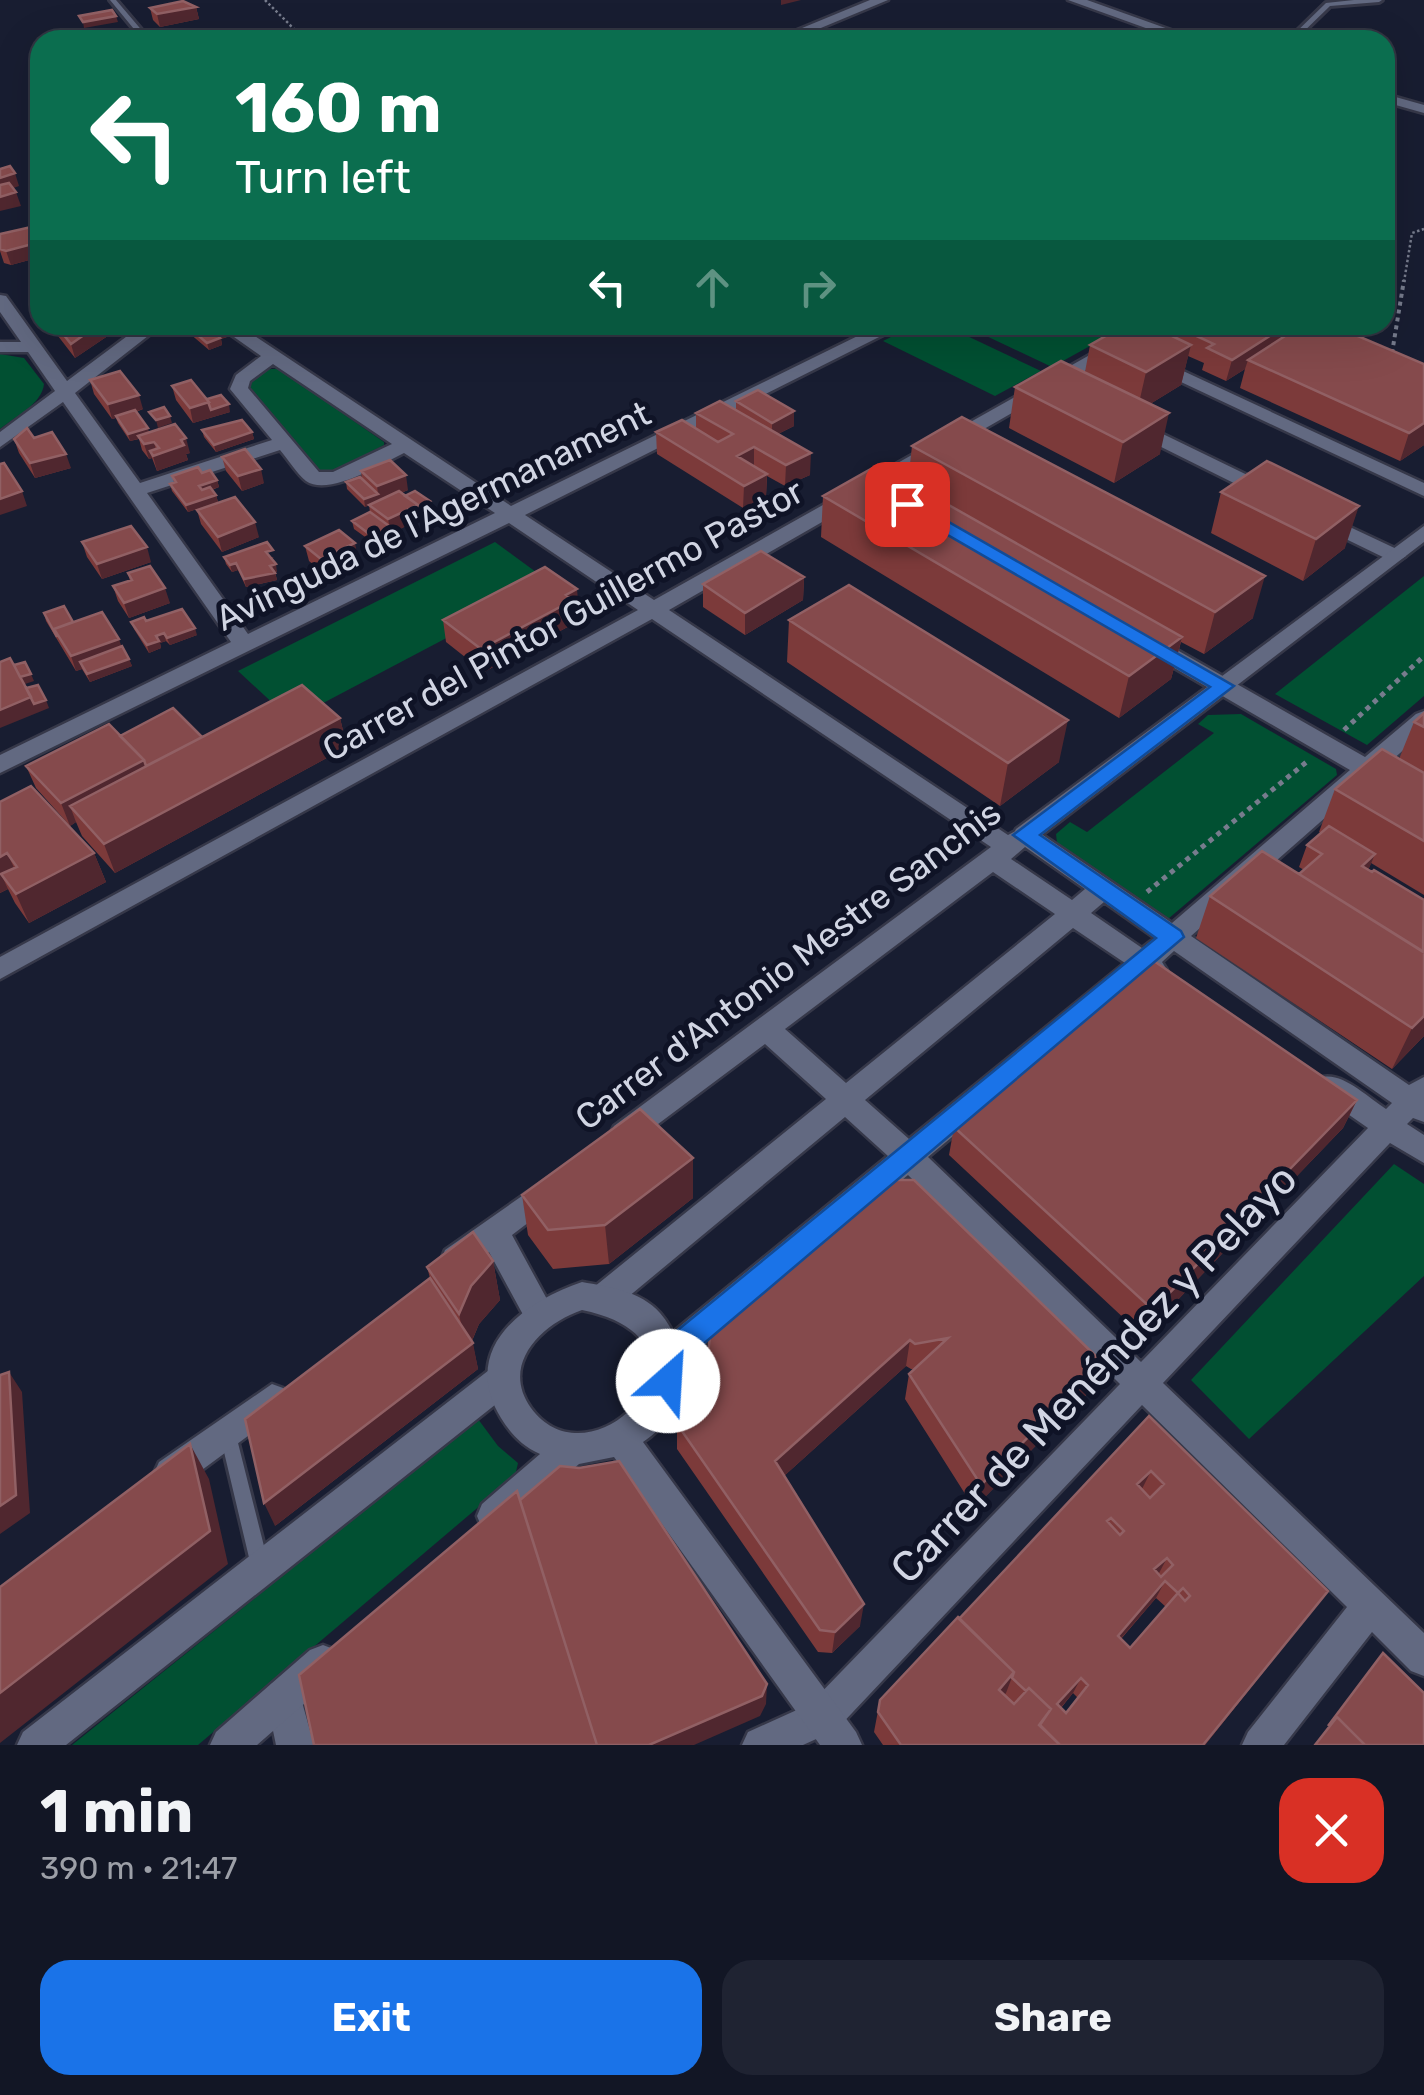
<!DOCTYPE html>
<html lang="en">
<head>
<meta charset="utf-8">
<style>
  :root { --surface:#121625; --page:#1f2332; --text:#f1f3f6; --muted:#9c9fa7; --line:#313542; --accent:#1a73e8 }
  body { margin:0; font-family:Rubik,sans-serif; background:var(--page); color:var(--text); height:100vh; display:flex; flex-direction:column; font-size:38px; white-space:nowrap }
  * { box-sizing:border-box; margin:0 }
  p { font-size:32px; color:var(--muted) }
  .icon { flex:none; width:55px; height:55px; fill:none; stroke:currentColor; stroke-width:2; stroke-linecap:round; stroke-linejoin:round }
  .map { position:relative; height:1745px; overflow:hidden }
  .side { display:flex; flex-direction:column; background:var(--surface); flex:1 }
  .side>* { flex:none }
  .banner { position:absolute; left:30px; top:30px; width:1365px; height:305px; border-radius:30px; box-shadow:0 10px 40px #0002,0 0 0 2px var(--line); background:#0b6e4f; color:#fff; overflow:hidden }
  .pin { position:absolute; display:grid; place-items:center; width:85px; height:85px; color:#fff; margin:-42px; border-radius:20px; box-shadow:0 5px 15px #0006 }
  .me { position:absolute; width:110px; margin:-55px; rotate:26deg; stroke-linejoin:round; filter:drop-shadow(0 0 8px #0008) }
  .turn { display:flex; align-items:center; gap:35px; height:210px; padding:0 40px; font-size:45px }
  .turn .icon { width:130px; height:130px; stroke-width:2.5 }
  .turn b { display:block; font-size:70px; line-height:85px }
  .lanes { display:flex; align-items:center; height:95px; padding:0 40px; background:#0003; justify-content:center; gap:50px; direction:ltr }
  .lanes .off { opacity:.35 }
  .round { display:grid; place-items:center; flex:none; width:105px; height:105px; border-radius:30px; background:var(--page) }
  .overview { display:flex; align-items:center; justify-content:space-between; height:170px; padding:0 40px }
  h1 { font-size:60px; font-weight:700; line-height:75px }
  .action { display:flex; gap:20px; margin-top:auto; padding:20px 40px }
  .action a { flex:1; height:115px; border-radius:30px; background:var(--accent); color:#fff; font-size:40px; font-weight:700; line-height:115px; text-align:center }
  .action a+a { background:var(--page); color:var(--text) }
  .map>svg:first-child { display:block }
  .green { fill:#015032 }
  .lines { fill:none; stroke-linecap:round; stroke-linejoin:round }
  .service-casing { stroke:#363849; stroke-width:6 }
  .minor-casing { stroke:#363849; stroke-width:5 }
  .tertiary-casing { stroke:#363849; stroke-width:5 }
  .path-far2 { stroke:#777c8d; stroke-width:2.5; stroke-dasharray:2.5 2.5; stroke-linecap:butt }
  .path-far1 { stroke:#777c8d; stroke-width:4; stroke-dasharray:4 4; stroke-linecap:butt }
  .path { stroke:#777c8d; stroke-width:5; stroke-dasharray:5 5; stroke-linecap:butt }
  .service { fill:#626981; fill-rule:evenodd }
  .minor { fill:#626981; fill-rule:evenodd }
  .tertiary { fill:#626981; fill-rule:evenodd }
  .wall { fill:#7c3a3a; fill-rule:evenodd }
  .shaded-wall { fill:#50272f }
  .building { fill:#854a4c; stroke:#916064; stroke-width:2.5; fill-rule:evenodd }
  .route { fill:#1a73e8; stroke:#114b97; stroke-width:2.5 }
  .labels { text-anchor:middle; dominant-baseline:central; stroke-width:10; stroke-linejoin:round; paint-order:stroke }
  .street-label { font-size:35px; fill:#d1d5e3; stroke:#0f1326 }
  .near-street-label { font-size:42px; fill:#d1d5e3; stroke:#0f1326 }
</style>
</head>
<body>
<div class="map">
<svg width="1424" height="1745" viewBox="0 0 1424 1745">
  <rect width="100%" height="100%" fill="#181d31"/>
  <path class="green" d="M915 325H944L1041 371 995 396 883 341Z
    M963 325H1128L1052 367Z
    M0 354 24 358 44 384C42 404 15 417 0 429Z
    M279 369 384 442V445L333 472 320 471 251 389C249 375 266 367 279 369Z
    M495 542 551 583 291 720 238 671Z
    M1424 576V696L1367 745 1275 694Z
    M1241 714 1336 769 1337 775 1168 919 1158 918 1058 852 1056 834 1070 822 1087 832 1214 733 1198 724 1208 715Z
    M1394 1164 1424 1184V1276L1249 1439 1191 1380Z
    M478 1419 498 1446 518 1463 515 1476 198 1745H72Z"/>
  <g class="lines">
    <defs>
      <path id="service" d="M110 0H116L150 40H143Z
        M1354 0H1382L1379 2 1330 6 1295 40H1288L1326 3Z
        M228 1427 234 1429 236 1435 269 1566 266 1572 260 1575 254 1572 251 1566 220 1435 222 1429Z"/>
      <path id="minor" d="M870 0H888L792 40H773Z
        M1068 0H1087L1199 40H1179Z
        M1385 94 1424 105V113L1385 102Z
        M0 295 6 296 67 381 142 325H162L75 393 140 483 272 440 230 389 236 375 261 356 217 325H238L511 506 880 325H903L525 515 654 600 1143 325H1165L669 610 1008 835 1025 826 1034 829 1172 923 1350 770 1140 648 1137 643 1140 638H1156L1365 757 1416 714 1424 711V732L1383 768 1424 791V810L1368 780 1191 936 1409 1085 1424 1077V1122L1413 1118 1407 1124 1424 1135V1163L1390 1143 1163 1383 1424 1633V1676L1411 1671 1372 1632 1284 1745H1242L1248 1732 1347 1607 1142 1405 836 1730 803 1745H742L748 1732 810 1704 1120 1384 908 1175 678 1366 667 1371 656 1366 651 1356 656 1346 888 1156 845 1117 616 1307 605 1311 594 1307 590 1297 594 1287 826 1099 765 1044 634 1142 624 1146 614 1142 610 1134 614 1126 991 847 652 619 0 979V957L638 610 509 523 0 773V755L231 642 63 402 0 447V432L55 391 28 352H0V342H21L0 312ZM273 364 392 444 333 472H319L248 388 250 381ZM280 450C288 459 297 474 306 481 329 497 383 463 404 453L495 513 248 634 147 493ZM1025 847 1085 889 1072 900 1011 859ZM993 872 1055 914 846 1083 785 1029ZM1104 902 1155 938 1142 948 1091 913ZM1073 928 1125 963 909 1139 865 1100ZM1174 951 1392 1103 1386 1109C1367 1097 1341 1070 1319 1078L1315 1086 1319 1094 1368 1128 1141 1362 928 1157 1144 977 1154 980 1163 977 1167 970 1162 962Z
        M1153 357 1424 483V496L1147 366 1144 362Z
        M1132 419 1278 490 1281 494 1271 500 1264 498 1125 429 1123 425Z
        M1320 513 1403 552 1406 556 1396 562 1389 560 1313 523V515Z
        M552 1175 562 1179 567 1188 562 1197 512 1235 554 1312 549 1322 538 1326 527 1322 489 1252 456 1273 445 1270 441 1260 445 1250Z
        M504 1363 515 1367 520 1378 515 1389 66 1745H17L23 1732 493 1367Z
        M272 1384 283 1388 288 1399 283 1410 183 1484 171 1489 159 1484 154 1473 159 1462Z
        M284 1679 297 1684 314 1745H276L266 1697 271 1684Z"/>
      <path id="tertiary" d="M1424 526V542L1034 841H1016L1013 835 1016 829Z
        M582 1282C609 1287 641 1291 660 1313 694 1352 686 1415 643 1442L856 1732 862 1745H820L614 1457 579 1464 506 1528 494 1533 482 1528 477 1516 482 1504 540 1454C522 1446 511 1434 501 1418 459 1349 523 1302 582 1282ZM582 1310C735 1341 593 1492 531 1408 500 1365 541 1324 582 1310Z
        M323 1645 336 1650 341 1663 336 1676 257 1745H210L216 1732 310 1650Z"/>
    </defs>
    <use href="#service" class="service-casing"/>
    <use href="#minor" class="minor-casing"/>
    <use href="#tertiary" class="tertiary-casing"/>
    <path class="path-far2" d="M265 0 305 40
      M1404 282 1412 233 1424 229"/>
    <path class="path-far1" d="M1392 353 1404 280"/>
    <path class="path" d="M1344 730 1424 656
      M1147 892 1309 760"/>
    <use href="#service" class="service"/>
    <use href="#minor" class="minor"/>
    <use href="#tertiary" class="tertiary"/>
  </g>
  <path class="wall" d="M196 7 199 19 160 27 153 20 150 8Z
    M40 231V257L11 265 4 263 0 251V234Z
    M40 281V303L36 297 31 283Z
    M54 325H124L75 358 58 336Z
    M181 325H220L227 337 221 339 222 345 209 350 182 327Z
    M1173 325H1295L1293 330 1424 364V445L1400 461 1240 388 1245 369 1226 381 1202 370 1204 363 1188 356 1181 385 1150 404 1160 454 1114 483 1009 428 1015 387 1085 372 1090 345 1171 335Z
    M90 380 143 409 136 412 149 432 190 453 186 454 188 460 157 471 152 458 149 459 142 450 139 439 130 441 118 423 116 418 112 419 94 394Z
    M172 386 206 399 230 412 193 423 176 400Z
    M736 401 794 426 778 434 810 475 785 486 767 476 766 496 743 508 657 454 656 432 696 428V413L736 410Z
    M202 430 252 432 254 439 216 452 204 437Z
    M34 438 71 468 35 478 19 453 14 439Z
    M912 446 1253 618 1204 654 1181 642 1171 679 1119 718 821 537 823 496 908 482Z
    M222 457 264 483 242 491 226 471Z
    M361 471 408 490 401 493 405 496 430 501 431 508 419 514 420 519 396 531 397 539 379 547 354 529 352 521 370 512 369 505 365 507 347 489 346 482 362 479Z
    M172 476 217 480 219 487 212 490 216 495 218 502 188 512 172 491 170 484 174 482Z
    M1221 492 1345 548 1303 581 1211 533Z
    M197 510 259 537 222 552 201 524Z
    M82 542 151 562 102 579 87 557Z
    M305 546 358 558 325 574 309 561Z
    M224 557H274L271 558 277 572H275L277 580 246 587 238 570 232 572 226 564Z
    M128 573 170 603 129 618 118 601 113 586 130 581Z
    M804 577 803 600 745 635 703 607V584Z
    M579 611 574 614 575 623 484 672 446 642 443 620Z
    M44 613 73 622 122 646 132 666 90 682 82 669 76 671 46 621Z
    M789 620 1059 762 1000 806 787 662Z
    M146 621 197 635 170 645 166 641 160 643 161 648 149 653 134 629 131 622Z
    M1424 713V895L1371 863 1368 870 1424 900V1036L1392 1069 1196 938 1210 896 1299 874 1304 870 1299 867 1307 845 1321 833 1319 832 1335 789 1399 759 1414 722Z
    M340 718 347 747 115 873 82 836 76 822 70 826 36 788 26 766 120 736 202 737Z
    M0 802 94 853 106 882 29 923 15 903 8 889 0 893Z
    M1357 1100 1343 1128 1143 1336 949 1155 954 1127Z
    M894 1180 1093 1388 974 1508 905 1399 909 1374 915 1369H911L906 1366 784 1476 860 1626 832 1653 818 1652 677 1449V1424Z
    M522 1195 693 1198 609 1264 553 1269 528 1235Z
    M493 1261 500 1300 479 1324 472 1341 478 1369 275 1526 430 1278 427 1267Z
    M1149 1416 1328 1591 1205 1745H883L874 1732 880 1700 959 1619ZM1156 1598 1166 1607 1130 1648 1121 1639ZM1073 1693 1078 1698 1066 1713 1061 1708Z"/>
  <path class="shaded-wall" d="M781 0H801L781 5Z
    M196 7 199 19 160 27 157 14Z
    M116 16 118 22 84 28 83 22Z
    M15 173 19 186 0 193V178Z
    M16 192 21 206 0 211V197Z
    M40 242V257L11 265 6 251Z
    M98 325H124L75 358 71 344Z
    M1287 325H1295L1291 340 1248 360 1245 369 1226 381 1232 360Z
    M225 329 227 337 221 339 222 345 209 350 207 343 215 333Z
    M1191 345 1181 385 1137 412 1146 372Z
    M139 395 143 409 112 419 108 404Z
    M209 402 213 417 193 423 190 408Z
    M229 404 230 412 213 417 211 410Z
    M794 411V426L772 437V423Z
    M1169 413 1160 454 1114 483 1123 442Z
    M170 416 172 423 158 428 156 420Z
    M1424 423V445L1400 461 1409 433Z
    M148 428 150 436 130 441 128 434Z
    M252 432 254 439 216 452 214 445Z
    M186 438 190 453 186 454 188 460 157 471 153 456 150 451 152 458 149 459 144 444 154 442 157 454Z
    M754 447V469L737 456Z
    M811 453 810 475 785 486 786 465Z
    M66 454 71 468 35 478 30 463Z
    M261 469 264 483 242 491 238 476Z
    M767 474 766 496 743 508 744 486Z
    M406 475 408 490 365 507 364 499 378 494 377 486Z
    M217 480 219 487 201 493 199 486Z
    M22 491 27 506 0 515V499Z
    M216 495 218 502 188 512 186 505Z
    M430 501 431 508 419 514 420 519 396 531 397 539 379 547 377 540 391 534 388 519 418 505Z
    M1359 506 1345 548 1303 581 1316 539Z
    M255 522 259 537 222 552 218 537Z
    M355 543 358 558 325 574 321 559Z
    M147 547 151 562 102 579 97 564Z
    M236 563 238 570 232 572 230 565Z
    M276 564 277 572 272 573H275L277 580 246 587 244 579Z
    M1265 576 1253 618 1204 654 1215 612Z
    M804 577 803 600 745 635V613Z
    M165 588 170 603 129 618 124 603Z
    M577 589 579 611 574 614 575 623 484 672 481 649Z
    M195 628 197 635 170 645 167 638Z
    M164 633 166 641 160 643 161 648 149 653 147 645 156 636Z
    M1182 637 1171 679 1119 718 1129 676Z
    M119 639 124 654 80 662 82 669 76 671 71 656Z
    M129 659 132 666 90 682 87 674Z
    M31 674 34 681 22 685 19 677Z
    M31 697 46 700 49 708 0 728V710Z
    M340 718 347 747 115 873 104 844Z
    M1068 720 1059 762 1000 806 1008 763Z
    M144 760 149 775 70 806 76 822 70 826 61 803Z
    M7 853 21 882 1 874 8 889 0 893V857Z
    M94 853 106 882 29 923 16 894Z
    M1375 854 1366 876 1362 866Z
    M1424 1016V1036L1392 1069 1412 1028Z
    M1357 1100 1343 1128 1143 1336 1153 1310Z
    M693 1158V1198L609 1264 605 1225Z
    M493 1261 500 1300 479 1324 470 1345 473 1343 478 1369 275 1526 264 1503 466 1348 459 1314 471 1286Z
    M910 1340 906 1366 774 1485 775 1461Z
    M1102 1362 1093 1388 974 1508 981 1485Z
    M9 1372 22 1392 30 1513 0 1534V1506Z
    M190 1444 209 1479 228 1564 0 1743V1693Z
    M1151 1471 1142 1489 1137 1484Z
    M1167 1558 1158 1575 1154 1569Z
    M1165 1581 1156 1598 1109 1652 1118 1636Z
    M1328 1591 1205 1745H1203Z
    M864 1604 860 1626 832 1653 835 1632Z
    M1014 1672 1006 1693 991 1710 999 1690Z
    M1081 1678 1073 1693 1050 1720 1057 1704Z
    M767 1684 766 1704 760 1716 694 1745H649Z"/>
  <path class="building" d="M183 1 196 7 157 14 150 8Z
    M112 10 116 16 83 22 79 16Z
    M10 166 15 173 0 178V169Z
    M9 183 16 192 0 197V185Z
    M36 226 40 231V242L6 251 0 249V234Z
    M40 281V292L38 293 31 283Z
    M56 325H98L71 344Z
    M186 325H220L225 329 215 333 220 338 207 343Z
    M1125 325H1149L1191 345 1146 372 1090 345Z
    M1173 325H1287L1232 360 1207 348 1214 344Z
    M1302 325H1332L1424 364V423L1409 433 1248 360Z
    M1061 361 1169 413 1123 442 1015 387Z
    M120 371 139 395 108 404 90 380Z
    M191 380 209 402 190 408 172 386Z
    M758 390 794 411 772 423 736 401Z
    M221 395 229 404 211 410 207 399Z
    M720 401 811 453 786 465 754 447 737 456 767 474 744 486 656 432 682 420 718 442 733 434 696 413Z
    M164 407 170 416 156 420 149 412Z
    M135 410 148 428 128 434 116 416Z
    M962 417 1265 576 1215 612 912 446Z
    M242 420 252 432 214 445 202 430Z
    M175 424 186 438 181 440 184 445 153 456 150 451 159 448 154 442 144 444 138 436Z
    M27 428 34 438 52 432 66 454 30 463 14 439Z
    M245 449 261 469 238 476 222 457Z
    M390 460 406 475 377 486 361 471Z
    M1267 461 1359 506 1316 539 1221 492Z
    M4 463 22 491 0 499V464Z
    M878 465 1182 637 1129 676 823 496Z
    M198 467 202 473 210 470 217 480 199 486 202 490 210 487 216 495 186 505 170 484 176 482 172 476Z
    M360 477 378 494 364 499 346 482Z
    M399 491 418 505 388 519 369 505Z
    M415 491 430 501 418 507V505L405 496Z
    M235 497 255 522 218 537 197 510Z
    M370 512 396 531 377 540 352 521Z
    M131 526 147 547 97 564 82 542Z
    M339 530 355 543 321 559 305 546Z
    M267 542 273 550 266 552 276 564 270 566 275 573 244 579 236 563 230 565 224 557Z
    M761 551 804 577 745 613 703 584Z
    M150 566 165 588 124 603 113 586 132 580 128 573Z
    M545 567 577 589 566 595 573 600 481 649 443 620Z
    M849 585 1068 720 1008 763 789 620Z
    M64 606 73 622 54 629 57 637 44 613Z
    M182 609 195 628 167 638 164 633 156 636 159 641 147 645 131 622 144 617 146 621Z
    M102 612 119 639 71 656 54 629Z
    M122 646 129 659 87 674 80 662Z
    M10 658 31 697 0 710V662Z
    M25 662 31 674 20 677 14 665Z
    M38 685 46 700 34 704 26 688Z
    M302 685 340 718 104 844 70 806Z
    M173 708 202 737 146 766 144 760 120 736Z
    M1424 713V727L1414 722Z
    M109 724 144 760 61 803 26 766Z
    M1382 749 1424 773V841L1335 789Z
    M31 786 94 853 16 894 1 874 17 867 7 853 0 857V802Z
    M1329 826 1375 854 1362 866 1372 872 1374 870 1424 900 1423 952 1299 874 1322 854 1307 845Z
    M1262 851 1424 952V1016L1412 1028 1210 896Z
    M1151 959 1357 1100 1153 1310 954 1127Z
    M640 1109 693 1158 605 1225 548 1230 522 1195Z
    M894 1180H914L1102 1362 981 1485 909 1374 948 1338 915 1344 910 1340 775 1461 864 1604 835 1632 820 1630 677 1424 706 1374 710 1336Z
    M473 1232 493 1261 471 1286 459 1314 427 1267Z
    M430 1278 473 1343 264 1503 245 1419Z
    M9 1372 16 1495 0 1506V1375Z
    M1149 1416 1328 1591 1203 1745H1060L1040 1725 1051 1709 1029 1688 1026 1691 1012 1678 1014 1672 959 1619ZM1151 1471 1164 1484 1150 1498 1137 1484ZM1111 1518 1124 1531 1120 1535 1107 1521ZM1167 1558 1173 1565 1161 1577 1154 1569ZM1165 1581 1178 1593 1183 1588 1190 1596 1185 1601 1178 1593 1130 1648 1118 1636ZM1081 1678 1088 1685 1066 1713 1057 1704Z
    M190 1444 210 1531 0 1693V1587Z
    M619 1461 767 1684 762 1696 649 1745H597L520 1500 560 1466 579 1468Z
    M517 1491 597 1745H314L299 1675Z
    M958 1617 1014 1672 999 1690 1014 1704 1029 1688 1051 1709 1039 1725 1060 1745H901L878 1712 880 1700Z
    M1383 1653 1424 1693V1745H1365L1337 1717 1328 1726Z
    M1337 1717 1365 1745H1315Z"/>
  <path class="route" d="M907 498 1234 686 1040 835 1181 931 1184 937 682 1362 678 1390 668 1394 657 1390 653 1381 657 1347 1156 938 1013 835 1210 687 901 508V500Z"/>
  <g class="labels">
    <g class="street-label">
      <text transform="translate(433 516) rotate(-26)">Avinguda de l'Agermanament</text>
      <text transform="translate(563 620) rotate(-29)">Carrer del Pintor Guillermo Pastor</text>
      <text transform="translate(788 965) rotate(-37)">Carrer d'Antonio Mestre Sanchis</text>
    </g>
    <g class="near-street-label">
      <text transform="translate(1094 1374) rotate(-46)">Carrer de Menéndez y Pelayo</text>
    </g>
  </g>
</svg>
<div class="pin" style="left:907px;top:504px;background:#d93025"><svg class="icon" aria-label="arrive" viewBox="0 0 24 24"><path d="M6 21V4h12l-3 4 3 4H6"/></svg></div>
<svg class="me" style="left:668px;top:1381px" viewBox="-20 -20 40 40"><circle r="19" fill="#fff"/><path d="M0-13L10 11 0 6-10 11z" fill="#1a73e8"/></svg>
<div class="banner">
<div class="turn"><svg class="icon" aria-label="left" viewBox="0 0 24 24"><path d="M17 20v-9H6M10 6l-5 5 5 5"/></svg><div><b>160 m</b>Turn left</div></div>
<div class="lanes"><svg class="icon" aria-label="left" viewBox="0 0 24 24"><path d="M17 20v-9H6M10 6l-5 5 5 5"/></svg><svg class="icon off" aria-label="ahead" viewBox="0 0 24 24"><path d="M12 20V5M6 11l6-6 6 6"/></svg><svg class="icon off" aria-label="right" viewBox="0 0 24 24"><path d="M7 20v-9h11M14 6l5 5-5 5"/></svg></div>
</div>
</div>
<section class="side">
<div class="overview"><div><h1>1 min</h1><p>390 m · 21:47</p></div><a class="round" style="background:#d93025;color:#fff"><svg class="icon" aria-label="close" viewBox="0 0 24 24"><path d="M6 6l12 12M18 6L6 18"/></svg></a></div>
<div class="action"><a>Exit</a><a>Share</a></div>
</section>
</body>
</html>
